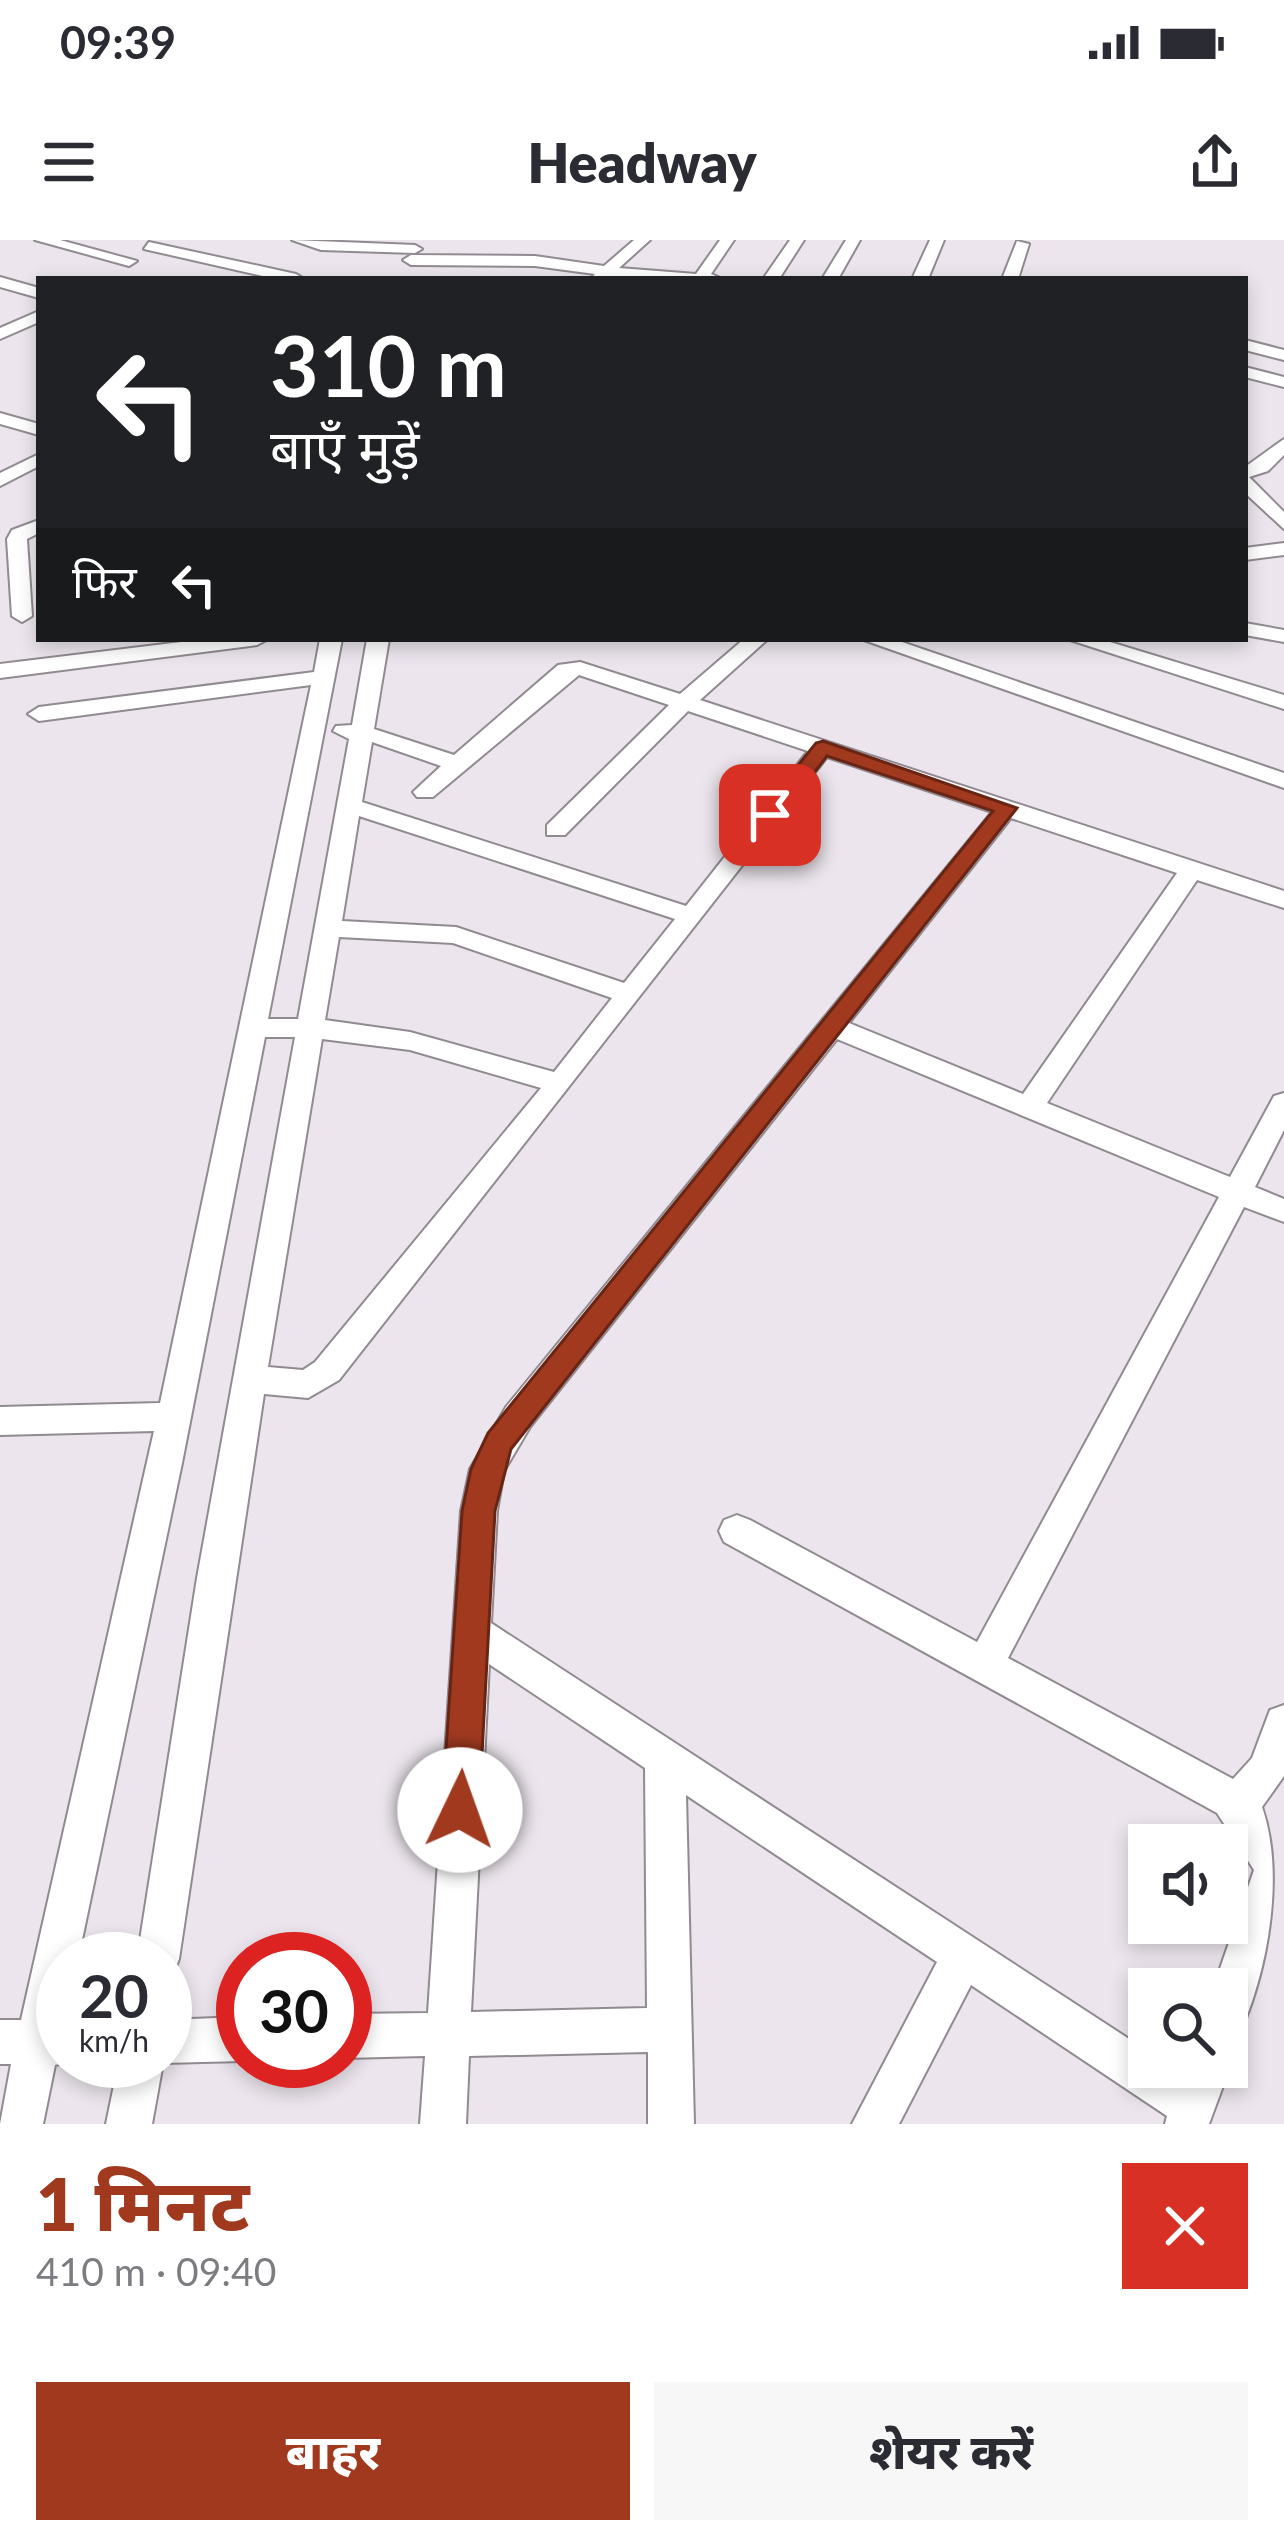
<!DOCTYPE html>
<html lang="hi">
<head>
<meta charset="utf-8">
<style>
  :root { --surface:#fff; --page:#f7f7f7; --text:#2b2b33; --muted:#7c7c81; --accent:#a1391f }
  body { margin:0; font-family:Lato,"Noto Sans Devanagari",sans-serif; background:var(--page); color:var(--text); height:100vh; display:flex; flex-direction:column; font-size:45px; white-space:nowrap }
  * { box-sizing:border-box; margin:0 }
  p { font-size:39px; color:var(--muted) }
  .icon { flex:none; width:66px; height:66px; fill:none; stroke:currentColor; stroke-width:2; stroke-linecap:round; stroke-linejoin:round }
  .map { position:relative; height:1884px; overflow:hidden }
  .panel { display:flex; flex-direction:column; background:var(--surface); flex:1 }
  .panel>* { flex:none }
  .banner { position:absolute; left:36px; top:36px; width:1212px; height:366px; border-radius:0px; box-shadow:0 6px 18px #0003; background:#202124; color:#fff; overflow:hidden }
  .controls { position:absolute; left:1128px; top:1584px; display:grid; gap:24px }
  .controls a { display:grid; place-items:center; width:120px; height:120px; border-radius:0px; background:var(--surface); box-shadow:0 6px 18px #0003; font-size:60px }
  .speed { position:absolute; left:36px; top:1692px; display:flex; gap:24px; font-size:60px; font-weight:700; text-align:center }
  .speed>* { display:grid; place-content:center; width:156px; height:156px; border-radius:50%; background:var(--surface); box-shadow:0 6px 18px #0003; line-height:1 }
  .speed small { font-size:30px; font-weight:400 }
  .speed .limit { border:18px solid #d22; background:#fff; color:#111 }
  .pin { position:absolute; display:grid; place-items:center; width:102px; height:102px; color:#fff; margin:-51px; border-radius:24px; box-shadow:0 6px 18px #0006 }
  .me { position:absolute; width:132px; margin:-66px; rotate:3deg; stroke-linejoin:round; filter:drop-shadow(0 0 9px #0008) }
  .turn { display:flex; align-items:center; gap:42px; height:252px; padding:0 36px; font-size:54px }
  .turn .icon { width:156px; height:156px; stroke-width:2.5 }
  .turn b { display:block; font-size:84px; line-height:102px }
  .then { display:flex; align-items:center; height:114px; padding:0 36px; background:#0003; gap:24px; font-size:45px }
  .round { display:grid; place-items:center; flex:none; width:126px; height:126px; border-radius:0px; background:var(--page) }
  .overview { display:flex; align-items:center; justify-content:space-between; height:204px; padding:0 36px }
  h1 { font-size:72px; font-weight:800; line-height:90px; color:var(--accent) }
  .primary-button { display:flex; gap:24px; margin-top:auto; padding:24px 36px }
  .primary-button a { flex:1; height:138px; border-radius:0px; background:var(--accent); color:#fff; font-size:48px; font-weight:800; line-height:138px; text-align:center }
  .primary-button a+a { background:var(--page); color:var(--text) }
  .status { display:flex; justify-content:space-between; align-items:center; height:84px; padding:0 60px; background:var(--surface); direction:ltr }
  .status svg { height:33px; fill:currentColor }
  header { display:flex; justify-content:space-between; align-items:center; height:156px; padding:0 36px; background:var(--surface); font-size:54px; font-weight:800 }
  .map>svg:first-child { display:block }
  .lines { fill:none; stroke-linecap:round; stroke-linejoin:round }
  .minor-casing { stroke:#918a91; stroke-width:4 }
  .minor { fill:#fff; fill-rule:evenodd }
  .route { fill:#a1391f; stroke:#692514; stroke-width:3 }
</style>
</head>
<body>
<div class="status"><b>09:39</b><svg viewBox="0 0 49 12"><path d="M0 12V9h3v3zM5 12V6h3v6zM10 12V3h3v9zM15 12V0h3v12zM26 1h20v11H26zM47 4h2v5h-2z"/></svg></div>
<header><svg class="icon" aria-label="menu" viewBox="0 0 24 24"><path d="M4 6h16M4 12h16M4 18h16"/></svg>Headway<svg class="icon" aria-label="share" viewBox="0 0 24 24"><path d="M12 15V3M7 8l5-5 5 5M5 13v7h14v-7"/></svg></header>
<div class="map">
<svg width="1284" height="1884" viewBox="0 0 1284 1884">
  <rect width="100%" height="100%" fill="#ece5ed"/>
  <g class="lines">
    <defs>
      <path id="minor" d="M35 0H60L137 21 129 26Z
        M292 0 415 5 422 9 415 13 321 10Z
        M634 0H650L619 28 696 34 720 0H734L711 34 723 39H590L595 34 535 26 411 25 403 20 411 15 535 16 604 26Z
        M790 0H804L779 39H763Z
        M846 0H860L838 39H822Z
        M930 0H944L928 39H912Z
        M1017 1 1029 4 1018 39H1002Z
        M149 2 296 34 304 39H276L144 9Z
        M0 37 39 48V58L0 47Z
        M39 71V82L0 99V88Z
        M1245 100 1284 110V120L1245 110Z
        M1245 127 1284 137V147L1245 137Z
        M0 173 39 184V195L0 184Z
        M1284 199V215L1268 231 1249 237 1284 272V289L1245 253V227Z
        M39 214V226L0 246V233Z
        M39 280V293L27 299 32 376 22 382 12 376 7 299 12 290Z
        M1284 303V315L1245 320V308Z
        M1245 383 1284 390V402L1245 395Z
        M206 399H268L257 405 0 438V424Z
        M320 399H342L268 779H298L349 499 333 491 336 486 352 485 367 399H389L374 489 454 515 558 425 580 422 680 454 744 399H768L700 460 1284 651V668L1197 640 1047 863 1230 937 1274 856 1284 853V890L1255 947 1284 959V982L1244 967 1008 1418 1233 1539 1252 1518 1270 1470 1284 1465V1536L1262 1567C1284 1630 1270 1722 1242 1788L1227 1795V1749H1213L1254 1630 1217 1573 724 1302 719 1291 724 1280 737 1275 750 1280 977 1402 1219 957 837 799 530 1187 504 1231 497 1271 491 1383 1149 1812V1827H1172L1183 1834 1186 1827H1227V1819L1230 1827 1209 1884H1165L1167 1876 971 1745 899 1884H852L937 1722 686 1555 694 1884H648V1812L469 1816 466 1884H420L425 1816 345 1818V1774L428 1773 461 1271 470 1229 506 1167 992 572 827 517 339 1140 308 1158 264 1154 179 1719 173 1734 165 1737V1719H137L197 1338 295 797H265L182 1223 78 1719H63V1821H73L55 1825 43 1884H0L11 1824H0V1780H21L154 1191 0 1195V1167L160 1163 311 445 39 481 28 474 39 467 314 432ZM579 435 669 465 547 585V595H565L688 471 808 511 686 666 362 562 372 502 441 526 413 552 417 557H433ZM359 576 675 679 624 743 456 687 342 681ZM1011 578 1177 633 1023 854 849 783ZM339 697 453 703 612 758 554 832 410 792 325 780ZM322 799 410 810 541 848 315 1122 303 1130 268 1127ZM489 1424 645 1528 647 1768 471 1772Z
        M861 399H893L1284 533V548Z
        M1067 399H1100L1284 455V469Z
        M243 1777V1821L163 1823 152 1884H106L119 1821H165V1780Z"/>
    </defs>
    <use href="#minor" class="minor-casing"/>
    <use href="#minor" class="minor"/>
  </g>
  <path class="route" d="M823 501 1017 568 511 1209 495 1271 479 1570 473 1583 460 1588 448 1583 442 1570 462 1271 471 1229 488 1193 993 571 827 516 778 580H762V570L816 503Z"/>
</svg>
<div class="controls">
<a><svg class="icon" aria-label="sound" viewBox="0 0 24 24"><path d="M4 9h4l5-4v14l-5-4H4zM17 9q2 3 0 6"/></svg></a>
<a><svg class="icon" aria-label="search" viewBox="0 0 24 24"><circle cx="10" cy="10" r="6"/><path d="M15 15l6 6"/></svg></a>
</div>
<div class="speed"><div>20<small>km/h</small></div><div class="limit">30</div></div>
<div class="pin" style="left:770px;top:575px;background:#d93025"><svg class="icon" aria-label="arrive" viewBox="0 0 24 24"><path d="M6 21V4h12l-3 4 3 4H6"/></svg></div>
<svg class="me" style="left:460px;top:1570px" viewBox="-20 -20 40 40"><circle r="19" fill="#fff"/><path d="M0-13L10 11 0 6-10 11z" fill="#a1391f"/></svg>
<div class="banner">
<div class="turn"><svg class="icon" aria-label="left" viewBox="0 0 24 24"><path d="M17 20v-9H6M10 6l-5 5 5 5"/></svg><div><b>310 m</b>बाएँ मुड़ें</div></div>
<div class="then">फिर<svg class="icon" aria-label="left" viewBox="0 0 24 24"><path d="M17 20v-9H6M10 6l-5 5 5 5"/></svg></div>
</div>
</div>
<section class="panel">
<div class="overview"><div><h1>1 मिनट</h1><p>410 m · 09:40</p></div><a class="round" style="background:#d93025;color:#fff"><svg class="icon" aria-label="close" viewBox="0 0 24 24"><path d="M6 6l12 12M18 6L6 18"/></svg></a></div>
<div class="primary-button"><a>बाहर</a><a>शेयर करें</a></div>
</section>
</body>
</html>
